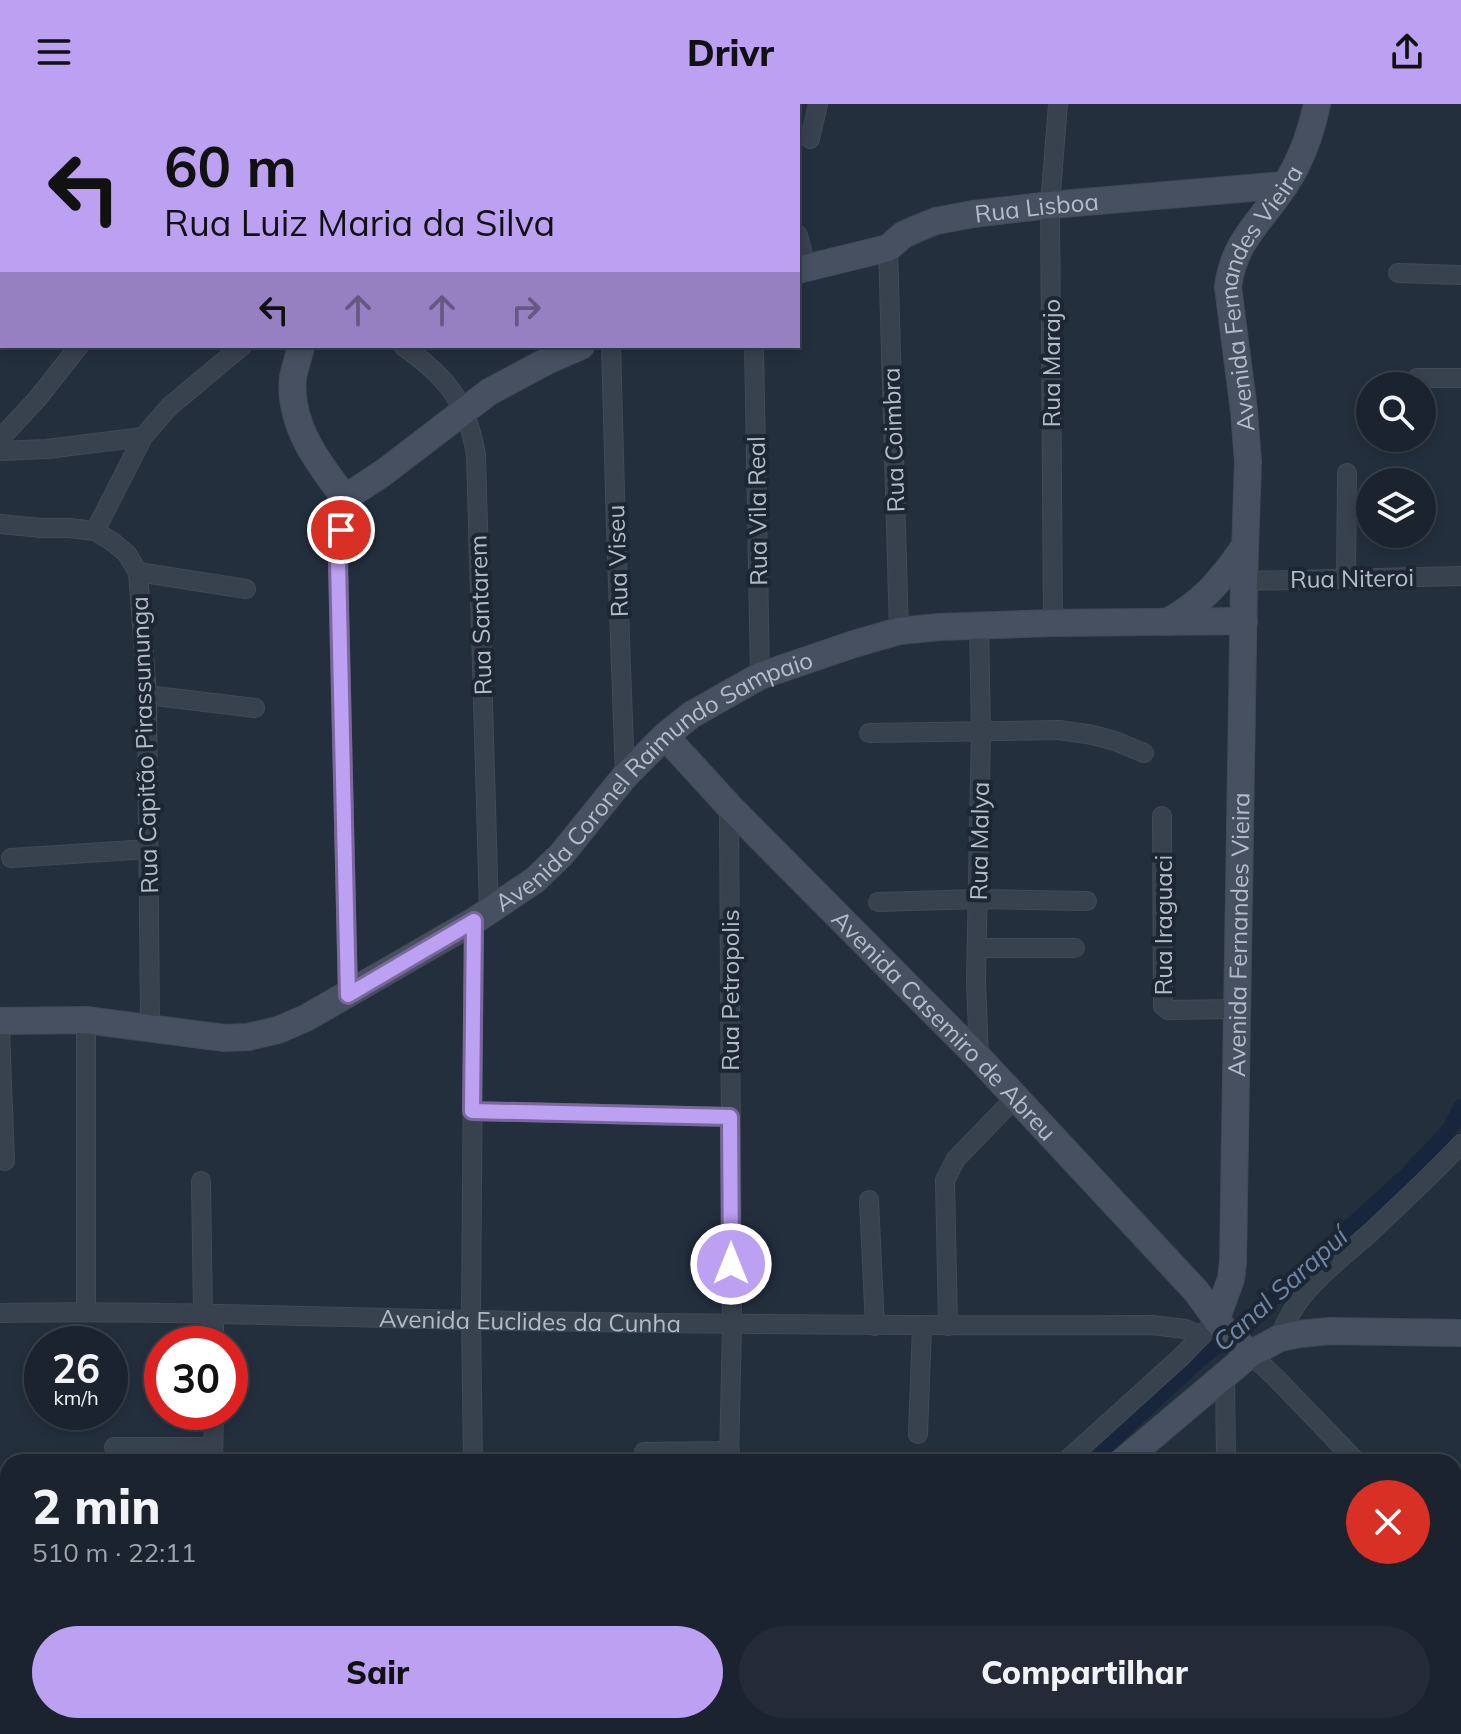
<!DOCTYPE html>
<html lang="pt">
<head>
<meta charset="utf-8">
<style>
  :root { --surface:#1b232e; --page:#242b36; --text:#f1f3f6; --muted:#a0a4aa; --line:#39404a; --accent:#bca0f2 }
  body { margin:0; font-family:Mulish,sans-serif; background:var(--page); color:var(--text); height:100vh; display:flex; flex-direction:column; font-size:30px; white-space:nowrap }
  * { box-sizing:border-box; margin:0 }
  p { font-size:26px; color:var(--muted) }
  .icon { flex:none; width:44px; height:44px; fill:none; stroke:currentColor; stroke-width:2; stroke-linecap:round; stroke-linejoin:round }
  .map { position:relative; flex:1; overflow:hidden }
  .details { position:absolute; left:0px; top:1350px; width:1462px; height:280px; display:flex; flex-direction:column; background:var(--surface); border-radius:24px 24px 0 0; box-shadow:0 4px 12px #0003,0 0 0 2px var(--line) }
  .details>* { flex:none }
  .top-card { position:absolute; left:0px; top:0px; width:800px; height:244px; box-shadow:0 4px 12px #0003,0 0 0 2px var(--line); background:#bca0f2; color:#111; overflow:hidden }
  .tools { position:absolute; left:1356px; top:268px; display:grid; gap:16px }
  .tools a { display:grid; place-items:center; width:80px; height:80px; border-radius:50%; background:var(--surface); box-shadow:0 4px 12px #0003,0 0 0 2px var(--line); font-size:40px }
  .speed { position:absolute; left:24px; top:1222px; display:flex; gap:16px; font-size:40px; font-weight:700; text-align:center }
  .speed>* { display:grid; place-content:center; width:104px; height:104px; border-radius:50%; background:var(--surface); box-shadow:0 4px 12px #0003,0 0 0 2px var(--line); line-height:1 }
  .speed small { font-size:20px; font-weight:400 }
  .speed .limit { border:12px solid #d22; background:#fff; color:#111 }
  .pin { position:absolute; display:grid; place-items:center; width:68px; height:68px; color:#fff; margin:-34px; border:4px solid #fff; border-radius:50%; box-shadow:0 2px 8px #0007 }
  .me { position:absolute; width:88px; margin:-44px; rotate:0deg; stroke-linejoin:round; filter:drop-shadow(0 0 6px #0008) }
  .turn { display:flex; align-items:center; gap:28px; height:168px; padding:0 32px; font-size:36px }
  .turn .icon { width:104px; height:104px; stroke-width:2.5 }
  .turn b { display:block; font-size:56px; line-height:68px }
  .lanes { display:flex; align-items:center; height:76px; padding:0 32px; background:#0003; justify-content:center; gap:40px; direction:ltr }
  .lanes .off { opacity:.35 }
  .round { display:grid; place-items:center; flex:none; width:84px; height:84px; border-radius:42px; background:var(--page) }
  .summary { display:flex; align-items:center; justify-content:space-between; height:136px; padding:0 32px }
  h1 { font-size:48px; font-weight:800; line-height:60px }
  .cta { display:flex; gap:16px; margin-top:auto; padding:16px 32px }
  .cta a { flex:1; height:92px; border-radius:48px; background:var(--accent); color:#111; font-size:32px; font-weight:800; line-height:92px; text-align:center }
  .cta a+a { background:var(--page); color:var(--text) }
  header { display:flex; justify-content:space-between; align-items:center; height:104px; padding:0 32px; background:var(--accent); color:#111; font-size:36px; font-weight:800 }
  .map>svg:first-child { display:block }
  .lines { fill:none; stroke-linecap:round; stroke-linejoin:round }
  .canal { stroke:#17263c; stroke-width:16 }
  .street-casing { stroke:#414a57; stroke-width:20 }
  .secondary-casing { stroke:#414a57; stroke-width:28 }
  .street { stroke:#38414e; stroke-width:18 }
  .secondary { stroke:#465061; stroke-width:26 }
  .route-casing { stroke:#7a689d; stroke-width:20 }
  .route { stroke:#bca0f2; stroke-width:14 }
  .labels { text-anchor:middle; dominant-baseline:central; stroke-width:8; stroke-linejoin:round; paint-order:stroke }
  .street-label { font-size:24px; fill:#b4bcc9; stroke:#1d2633 }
  .water-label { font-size:26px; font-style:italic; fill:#6d86a8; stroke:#1d2633 }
</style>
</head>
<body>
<header><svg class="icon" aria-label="menu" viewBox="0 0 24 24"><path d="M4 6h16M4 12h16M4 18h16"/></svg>Drivr<svg class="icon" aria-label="share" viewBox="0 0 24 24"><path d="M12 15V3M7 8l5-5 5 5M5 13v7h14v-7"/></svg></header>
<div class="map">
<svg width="1461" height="1630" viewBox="0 0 1461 1630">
  <rect width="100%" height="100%" fill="#242f3e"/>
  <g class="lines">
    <path class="canal" d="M1089 1358 1198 1257 1246 1218 1407 1071 1450 1025 1461 1003
      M788 1630 797 1622"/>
    <defs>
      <g id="street">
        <path d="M93 0 95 2"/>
        <path d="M507 0 509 2"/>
        <path d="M810 35 818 0"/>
        <path d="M798 131 806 163"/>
        <path d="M0 136 2 134"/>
        <path d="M888 144 899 527"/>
        <path d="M1398 169 1461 171"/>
        <path d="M403 242C447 273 467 298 476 351L489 808"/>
        <path d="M611 242 616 425 625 672"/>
        <path d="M754 242 760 572"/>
        <path d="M1417 274H1461"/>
        <path d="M0 335 38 294 79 242"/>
        <path d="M0 347 47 345 143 333"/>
        <path d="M345 394 338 458 348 891"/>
        <path d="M0 420 41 424H69L95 427 113 438 127 450 138 468 147 591 150 923"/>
        <path d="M95 427 143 333 169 303 242 242"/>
        <path d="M138 468 246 485"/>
        <path d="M1346 475 1347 369"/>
        <path d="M1244 477 1461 472"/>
        <path d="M1053 519 1050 101 1058 0"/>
        <path d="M979 521 981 627 976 876 979 954"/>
        <path d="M147 591 255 604"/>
        <path d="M869 629 1059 626 1093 631 1115 637 1144 649"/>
        <path d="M729 702 732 1219 729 1358"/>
        <path d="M1162 712 1163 902 1168 906 1237 905"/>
        <path d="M11 754 149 745"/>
        <path d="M878 798 978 795 1087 797"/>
        <path d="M977 844H1075"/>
        <path d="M0 927 5 1057"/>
        <path d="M472 1007 730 1013"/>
        <path d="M201 1077 203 1210"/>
        <path d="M869 1096 875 1222"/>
        <path d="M86 1207V916"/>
        <path id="s1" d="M0 1209C157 1206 314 1213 471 1216 698 1220 925 1222 1152 1221L1185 1225 1202 1232"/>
        <path d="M948 1222 945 1076 956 1055 1016 993"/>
        <path d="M1280 1234C1294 1187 1337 1159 1372 1127 1402 1098 1433 1070 1461 1040"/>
        <path d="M214 1240V1210"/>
        <path d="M1250 1250 1275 1273 1357 1358"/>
        <path d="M1225 1270 1226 1358"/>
        <path d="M918 1330 922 1222"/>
        <path d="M114 1343H213"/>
        <path d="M644 1348 730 1347"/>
        <path d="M213 1358 214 1308"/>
        <path d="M473 1358 471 1216 474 817"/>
        <path d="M1065 1358 1181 1253 1209 1224"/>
        <path d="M1454 1459 1461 1467"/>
        <path d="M1454 1579H1461"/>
        <path d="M211 1630V1622"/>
        <path d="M471 1630V1622"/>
        <path d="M726 1630V1622"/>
        <path d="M764 1630 773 1622"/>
        <path d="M959 1630V1622"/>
        <path d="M1089 1630V1622"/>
        <path d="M1221 1630V1622"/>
        <path d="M1313 1630V1622"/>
      </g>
      <g id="secondary">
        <path d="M211 2 212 0"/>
        <path id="s2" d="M798 166 888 144 903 131 916 125 936 117 973 110 1050 101 1285 81"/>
        <path d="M301 242C299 252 295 263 293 273 288 320 318 359 345 394L383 369 489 288 547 257 581 242"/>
        <path d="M1167 518C1204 498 1221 476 1245 442"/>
        <path id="s3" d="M665 632 729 702 979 954 1196 1187 1223 1224 1250 1250"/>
        <path id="s4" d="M0 917 86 916 225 934 248 933 278 926 306 914 474 817 535 776 561 751 625 672 665 632 691 611 760 572 854 540 899 527 940 523 1053 519 1244 517"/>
        <path id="s5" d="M1216 1216 1231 1175 1233 1158 1244 477 1248 358 1244 307 1228 183C1234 136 1261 118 1285 81 1301 57 1311 28 1317 0"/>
        <path d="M1122 1358 1250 1250 1280 1234 1299 1230 1330 1227 1461 1229"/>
        <path d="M817 1630 826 1622"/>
      </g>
    </defs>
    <use href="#street" class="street-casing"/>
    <use href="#secondary" class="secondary-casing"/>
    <use href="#street" class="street"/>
    <use href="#secondary" class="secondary"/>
  </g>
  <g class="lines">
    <defs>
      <path id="route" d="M341 426 338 458 348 891 474 817 472 1007 730 1013 731 1160"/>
    </defs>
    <use href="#route" class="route-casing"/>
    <use href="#route" class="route"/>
  </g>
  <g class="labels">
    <g class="street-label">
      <text stroke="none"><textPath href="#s2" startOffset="250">Rua Lisboa</textPath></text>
      <text stroke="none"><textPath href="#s5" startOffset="1034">Avenida Fernandes Vieira</textPath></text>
      <text transform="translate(1051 259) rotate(-90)">Rua Marajo</text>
      <text transform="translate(893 336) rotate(-92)">Rua Coimbra</text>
      <text transform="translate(757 407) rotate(-91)">Rua Vila Real</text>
      <text transform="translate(617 457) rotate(-92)">Rua Viseu</text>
      <text transform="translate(1352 474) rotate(-1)">Rua Niteroi</text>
      <text transform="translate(480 511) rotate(-92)">Rua Santarem</text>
      <text transform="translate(144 641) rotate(-92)">Rua Capitão Pirassununga</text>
      <text stroke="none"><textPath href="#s4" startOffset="736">Avenida Coronel Raimundo Sampaio</textPath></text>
      <text transform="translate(979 737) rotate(-89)">Rua Malya</text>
      <text transform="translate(1163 821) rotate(-90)">Rua Iraguaci</text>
      <text stroke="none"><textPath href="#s5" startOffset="388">Avenida Fernandes Vieira</textPath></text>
      <text transform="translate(730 886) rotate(-90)">Rua Petropolis</text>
      <text stroke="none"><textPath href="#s3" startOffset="402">Avenida Casemiro de Abreu</textPath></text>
      <text stroke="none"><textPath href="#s1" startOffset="530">Avenida Euclides da Cunha</textPath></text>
    </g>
    <g class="water-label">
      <text transform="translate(1280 1185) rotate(-42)">Canal Sarapuí</text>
    </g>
  </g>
</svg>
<div class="tools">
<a><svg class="icon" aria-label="search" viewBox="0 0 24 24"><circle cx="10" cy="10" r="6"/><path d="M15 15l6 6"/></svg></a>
<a><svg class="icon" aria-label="layers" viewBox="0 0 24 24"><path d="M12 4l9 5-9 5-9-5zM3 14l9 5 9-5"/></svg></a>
</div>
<div class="speed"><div>26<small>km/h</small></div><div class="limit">30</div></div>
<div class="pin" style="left:341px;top:426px;background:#d93025"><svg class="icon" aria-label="arrive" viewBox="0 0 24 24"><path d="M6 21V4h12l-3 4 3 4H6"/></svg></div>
<svg class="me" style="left:731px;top:1160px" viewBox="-20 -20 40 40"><circle r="17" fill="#bca0f2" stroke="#fff" stroke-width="3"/><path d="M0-11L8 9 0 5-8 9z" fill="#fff"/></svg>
<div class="top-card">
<div class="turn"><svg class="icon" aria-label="left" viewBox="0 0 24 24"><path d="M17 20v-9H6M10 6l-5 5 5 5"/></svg><div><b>60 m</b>Rua Luiz Maria da Silva</div></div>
<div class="lanes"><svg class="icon" aria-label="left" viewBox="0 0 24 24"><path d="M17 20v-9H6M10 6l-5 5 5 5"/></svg><svg class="icon off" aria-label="ahead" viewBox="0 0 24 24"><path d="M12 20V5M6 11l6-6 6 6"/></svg><svg class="icon off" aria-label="ahead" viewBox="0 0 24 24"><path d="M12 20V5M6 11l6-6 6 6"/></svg><svg class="icon off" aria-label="right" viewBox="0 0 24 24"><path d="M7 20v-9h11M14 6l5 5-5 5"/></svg></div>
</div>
<section class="details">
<div class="summary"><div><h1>2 min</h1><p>510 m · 22:11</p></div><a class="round" style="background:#d93025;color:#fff"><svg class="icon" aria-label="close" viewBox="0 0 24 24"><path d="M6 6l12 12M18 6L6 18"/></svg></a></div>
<div class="cta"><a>Sair</a><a>Compartilhar</a></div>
</section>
</div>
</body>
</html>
